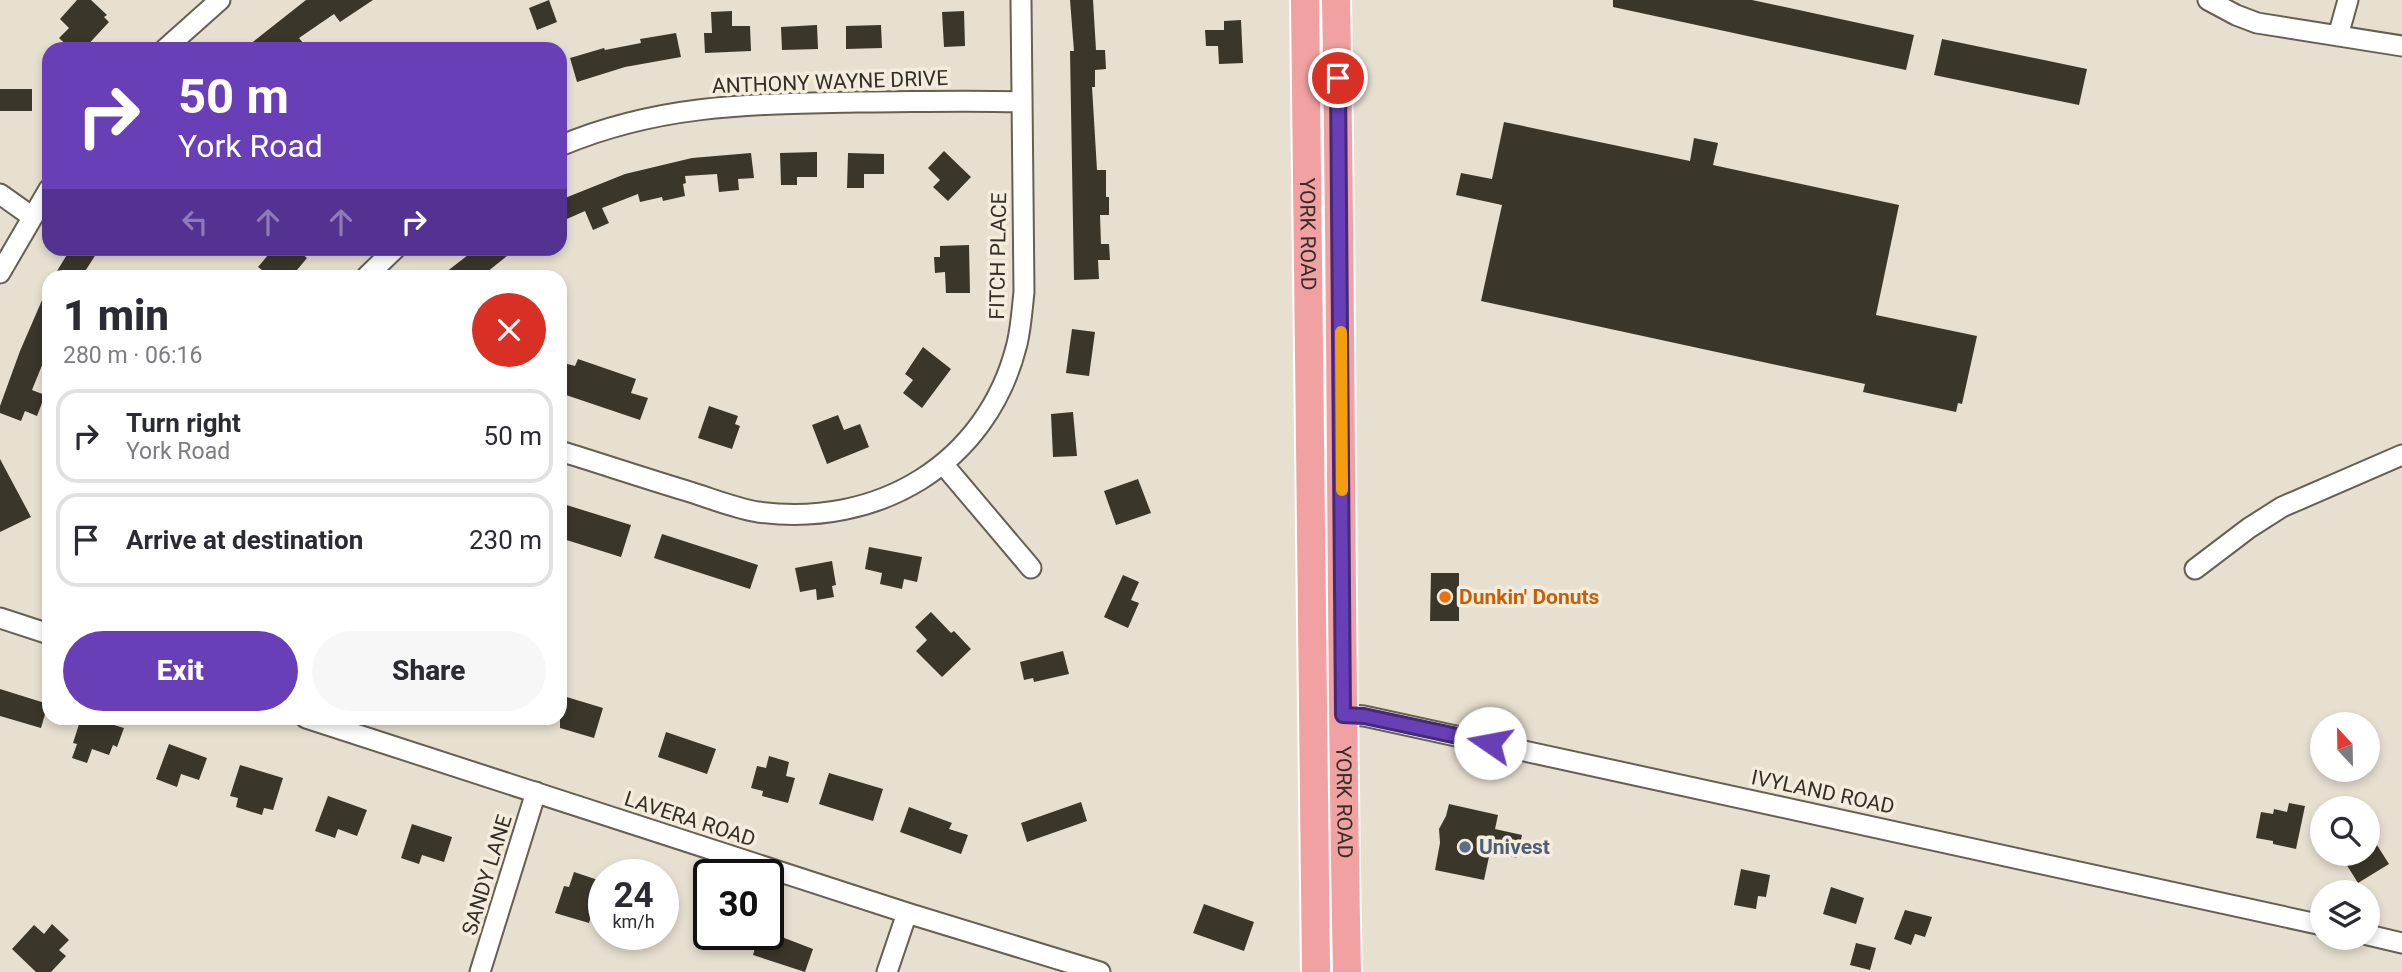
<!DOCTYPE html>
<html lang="en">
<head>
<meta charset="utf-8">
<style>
  :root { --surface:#fff; --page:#f7f7f7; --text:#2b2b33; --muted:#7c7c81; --line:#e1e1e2; --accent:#683fb7 }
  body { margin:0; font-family:Roboto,sans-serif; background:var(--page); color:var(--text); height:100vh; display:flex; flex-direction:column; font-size:26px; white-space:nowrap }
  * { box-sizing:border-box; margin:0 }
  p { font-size:23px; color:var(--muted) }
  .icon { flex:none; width:38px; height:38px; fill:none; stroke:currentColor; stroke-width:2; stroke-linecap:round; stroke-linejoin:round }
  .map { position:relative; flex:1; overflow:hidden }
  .sheet { position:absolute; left:42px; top:270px; width:525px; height:455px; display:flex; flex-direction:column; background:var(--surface); border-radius:21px; box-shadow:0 4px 10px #0003 }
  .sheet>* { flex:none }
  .banner { position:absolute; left:42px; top:42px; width:525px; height:214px; border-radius:21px; box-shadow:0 4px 10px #0003; background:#683fb7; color:#fff; overflow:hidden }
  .needle { width:46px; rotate:338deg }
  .tools { position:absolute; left:2310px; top:712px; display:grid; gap:14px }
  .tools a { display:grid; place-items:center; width:70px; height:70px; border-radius:50%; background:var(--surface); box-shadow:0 4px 10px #0003; font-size:35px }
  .speed { position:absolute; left:588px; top:859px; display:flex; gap:14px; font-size:35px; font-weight:700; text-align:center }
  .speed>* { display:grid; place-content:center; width:91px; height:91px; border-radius:50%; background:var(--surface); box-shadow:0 4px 10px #0003; line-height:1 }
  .speed small { font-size:18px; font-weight:400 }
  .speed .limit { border:4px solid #111; border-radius:10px; background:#fff; color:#111 }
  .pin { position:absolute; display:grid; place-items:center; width:60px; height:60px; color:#fff; margin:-30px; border:4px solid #fff; border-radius:50%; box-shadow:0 2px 7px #0007 }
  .me { position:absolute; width:77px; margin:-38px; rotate:282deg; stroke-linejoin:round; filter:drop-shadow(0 0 5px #0008) }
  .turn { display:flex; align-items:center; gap:24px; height:147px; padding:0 21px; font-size:32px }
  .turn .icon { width:91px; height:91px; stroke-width:2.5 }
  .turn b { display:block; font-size:49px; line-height:60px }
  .lanes { display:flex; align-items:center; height:66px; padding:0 21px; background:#0003; justify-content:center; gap:35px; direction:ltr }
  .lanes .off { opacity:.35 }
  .round { display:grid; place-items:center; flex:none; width:74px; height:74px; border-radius:37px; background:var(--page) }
  .head { display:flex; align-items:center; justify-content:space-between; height:119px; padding:0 21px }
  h1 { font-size:42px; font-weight:800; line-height:52px }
  .button { display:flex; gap:14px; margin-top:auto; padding:14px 21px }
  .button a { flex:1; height:80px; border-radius:42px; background:var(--accent); color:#fff; font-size:28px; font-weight:800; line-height:80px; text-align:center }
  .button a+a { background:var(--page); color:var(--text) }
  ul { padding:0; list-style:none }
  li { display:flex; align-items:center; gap:21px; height:94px; margin:0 14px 10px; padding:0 7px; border:4px solid var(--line); border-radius:21px }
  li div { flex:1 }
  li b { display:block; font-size:26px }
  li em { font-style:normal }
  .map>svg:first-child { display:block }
  .building { fill:#3b362a }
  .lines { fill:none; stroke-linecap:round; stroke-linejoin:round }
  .minor-casing { stroke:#666053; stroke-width:23 }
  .highway-casing { stroke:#fff; stroke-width:32 }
  .minor { stroke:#fff; stroke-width:19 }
  .highway { stroke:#f1a1a2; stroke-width:28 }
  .route-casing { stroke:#442977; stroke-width:18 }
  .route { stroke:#683fb7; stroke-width:12 }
  .slow { stroke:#f59e0b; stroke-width:12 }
  .food-dot { fill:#e8710a; stroke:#f4edde; stroke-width:2.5 }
  .service-dot { fill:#5c6f8a; stroke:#f4edde; stroke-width:2.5 }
  .labels { text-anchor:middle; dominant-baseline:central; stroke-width:7; stroke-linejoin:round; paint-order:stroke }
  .street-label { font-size:21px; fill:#322f29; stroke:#f4edde }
  .food-label { font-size:21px; font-weight:bold; fill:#c56008; stroke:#f4edde; text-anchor:start }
  .service-label { font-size:21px; font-weight:bold; fill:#4e5e75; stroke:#f4edde; text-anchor:start }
</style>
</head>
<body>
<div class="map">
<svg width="2402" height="972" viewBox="0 0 2402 972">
  <rect width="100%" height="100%" fill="#e7e0d1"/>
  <path class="building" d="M77 0H91L107 15 104 17 109 22 84 49H71L59 38 69 28 60 19Z
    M306 0H373L340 22 334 14 299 38 308 49H244Z
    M549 0 557 22 537 30 529 8Z
    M1070 0H1093L1096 50H1105L1106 69 1095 70V87H1092L1097 170H1106V197H1109V215H1100L1101 244H1109L1110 260H1098L1099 279 1074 280 1070 51H1074Z
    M1613 0H1752L1914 35 1906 70 1613 7Z
    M732 11V26H750L751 51 705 53 704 33H712L711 12Z
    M964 11 965 46 944 47 942 12Z
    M1241 20 1243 63 1219 64 1218 46H1206L1205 30H1224V21Z
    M817 25 818 49 782 50 781 27Z
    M881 25 882 48 846 49V26Z
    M676 33 681 57 625 67 577 82 570 58 604 48 605 50 641 43 640 39Z
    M1942 39 2087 69 2079 105 1934 75Z
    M0 89H32V111H0Z
    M1504 122 1690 161 1694 138 1718 143 1713 165 1899 205 1876 315 1977 336 1962 404 1958 403 1956 412 1863 392 1865 384 1481 301 1502 205 1456 195 1461 173 1492 179Z
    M944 151 971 177 948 201 933 187 940 180 928 168Z
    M817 152V177H797V185H781L780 153Z
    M751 153 754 178 738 179 739 190 719 192 717 174 685 176 686 183 683 184 685 196 663 201 662 197 640 202 638 194 602 208 609 223 593 230 585 211 560 222V200L625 174 692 158Z
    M848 153 884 154V174H864V188H847Z
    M969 245 970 293H946L945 272 935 273 934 257H940V246Z
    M71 248H100L82 276H54Z
    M274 248H295L307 258 292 276H270L258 267Z
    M477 248H517L482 276H441Z
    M49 284V348L32 390 45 395 37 416 25 411 21 421 0 413V406L20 351Z
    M1072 329 1095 332 1089 376 1066 373Z
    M923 347 951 369 922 408 903 393 913 380 905 374Z
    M578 359 636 379 631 393 648 398 640 420 560 393V362L575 366Z
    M709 406 738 416 735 424 740 426 732 449 698 438Z
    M1073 412 1077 456 1053 457 1051 414Z
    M838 415 844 430 860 424 869 447 827 464 812 425Z
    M0 459 31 517 0 532Z
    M1138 479 1151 513 1116 525 1104 491Z
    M560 503 631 525 621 557 560 538Z
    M662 534 758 565 750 589 654 558Z
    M869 547 922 557 917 582 904 579 902 589 880 584 882 573 865 569Z
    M832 561 836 585 832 586 834 597 817 600 816 589 800 592 795 568Z
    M1431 573H1459V621H1430Z
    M1123 575 1139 582 1131 600 1139 603 1128 628 1104 617Z
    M931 612 951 633 954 631 971 649 942 677 916 651 927 640 915 627Z
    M1063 651 1069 674 1034 682 1033 678 1024 680 1020 662Z
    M0 689 48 704 41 728 0 716Z
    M560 695 603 708 594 738 560 728Z
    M81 718H91L124 728 117 747 113 745 109 755 92 749 87 763 72 758 77 744 73 743Z
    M666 732 716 749 707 774 658 757Z
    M169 744 207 758 199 780 181 774 177 787 156 779Z
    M769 756 789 762 786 776 795 778 788 803 762 796 763 791 751 788 757 766 766 768Z
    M240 765 283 778 273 810 264 808 262 815 236 807 238 798 230 796Z
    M829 773 883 789 873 821 819 804Z
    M328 796 367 810 357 836 338 829 335 838 315 831Z
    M1081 802 1087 821 1027 842 1021 823Z
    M2289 803 2305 806 2296 849 2273 844V841L2256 838 2261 812 2273 814 2274 809 2287 812Z
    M1449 804 1498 815 1495 829 1522 835 1517 858 1490 852 1484 880 1435 870 1440 843 1439 829 1446 816Z
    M909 807 952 823 949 829 968 835 961 854 900 832Z
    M412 824 452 837 444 862 422 855 419 864 401 858Z
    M2368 831 2389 864 2358 883 2343 859 2351 854H2368Z
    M1741 869 1770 875 1766 897 1758 896 1756 909 1734 905Z
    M574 872 601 881 589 923 555 913 564 886 569 887Z
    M1831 887 1864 898 1856 924 1823 914Z
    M1204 904 1254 922 1244 951 1193 933Z
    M1905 910 1932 917 1925 937 1915 934 1911 945 1894 939Z
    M52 924 69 940 59 950 66 956 51 972H36L12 949 34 925 44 934Z
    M759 934H774L813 949 805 972 753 955Z
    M1856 943 1876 948 1870 970 1850 965Z"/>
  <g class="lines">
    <defs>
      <path id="minor" d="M2208 0 2236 15 2257 23 2402 46
        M2338 36 2348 0
        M165 49 220 0
        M560 146C659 104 752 104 857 102 912 102 967 100 1022 102
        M0 194 31 216
        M0 273 49 189
        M367 276 396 248
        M560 451C602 464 644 478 687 491 710 498 734 508 758 512 877 528 987 465 1017 344 1021 327 1022 310 1024 292L1021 0
        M943 464 1031 568
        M2195 569 2249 528 2282 507 2402 455
        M0 618 49 634
        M1331 713 1364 716 2322 925
        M306 718 907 913 1100 972
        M2368 935 2402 943
        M480 972 536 792
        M887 972 907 913"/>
      <g id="highway">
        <path id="s1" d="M1305 0 1316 972"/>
        <path id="s2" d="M1336 0C1342 324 1340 648 1347 972"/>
      </g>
    </defs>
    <use href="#minor" class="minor-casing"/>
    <use href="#highway" class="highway-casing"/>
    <use href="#minor" class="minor"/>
    <use href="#highway" class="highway"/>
  </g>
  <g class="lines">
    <defs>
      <path id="route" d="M1338 78 1343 715 1364 716 1490 743"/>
    </defs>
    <use href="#route" class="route-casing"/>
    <use href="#route" class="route"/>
    <path class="slow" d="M1341 332 1342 490"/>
  </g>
  <circle class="food-dot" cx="1445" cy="597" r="7"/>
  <circle class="service-dot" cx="1465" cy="847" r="7"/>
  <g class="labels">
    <g class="street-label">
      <text transform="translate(830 82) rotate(-2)">ANTHONY WAYNE DRIVE</text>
      <text stroke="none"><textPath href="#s1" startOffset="234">YORK ROAD</textPath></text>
      <text transform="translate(998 256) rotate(-89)">FITCH PLACE</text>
      <text transform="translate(1823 792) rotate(12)">IVYLAND ROAD</text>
      <text stroke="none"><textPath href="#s2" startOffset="802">YORK ROAD</textPath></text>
      <text transform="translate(690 819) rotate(18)">LAVERA ROAD</text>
      <text transform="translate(487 875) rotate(-73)">SANDY LANE</text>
    </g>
    <g class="food-label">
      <text x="1459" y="597">Dunkin' Donuts</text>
    </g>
    <g class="service-label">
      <text x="1479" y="847">Univest</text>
    </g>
  </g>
</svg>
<div class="tools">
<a><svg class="needle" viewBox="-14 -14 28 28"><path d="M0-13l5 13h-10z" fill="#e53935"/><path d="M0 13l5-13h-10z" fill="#7c7c81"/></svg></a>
<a><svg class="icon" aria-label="search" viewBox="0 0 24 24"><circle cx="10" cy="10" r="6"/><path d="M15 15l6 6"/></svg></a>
<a><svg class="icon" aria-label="layers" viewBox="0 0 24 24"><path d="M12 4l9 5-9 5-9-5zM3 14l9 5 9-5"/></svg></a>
</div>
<div class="speed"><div>24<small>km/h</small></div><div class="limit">30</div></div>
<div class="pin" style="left:1338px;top:78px;background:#d93025"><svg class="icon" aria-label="arrive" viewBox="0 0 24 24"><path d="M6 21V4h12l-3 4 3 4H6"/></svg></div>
<svg class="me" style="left:1490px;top:743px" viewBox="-20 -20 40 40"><circle r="19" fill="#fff"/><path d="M0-13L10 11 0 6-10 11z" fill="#683fb7"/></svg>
<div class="banner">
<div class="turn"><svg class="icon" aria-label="right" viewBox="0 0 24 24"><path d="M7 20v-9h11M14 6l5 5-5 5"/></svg><div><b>50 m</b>York Road</div></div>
<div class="lanes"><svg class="icon off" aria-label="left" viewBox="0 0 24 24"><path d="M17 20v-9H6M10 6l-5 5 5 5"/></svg><svg class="icon off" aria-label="ahead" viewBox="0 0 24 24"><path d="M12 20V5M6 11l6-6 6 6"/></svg><svg class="icon off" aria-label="ahead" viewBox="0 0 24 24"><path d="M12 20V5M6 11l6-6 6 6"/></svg><svg class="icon" aria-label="right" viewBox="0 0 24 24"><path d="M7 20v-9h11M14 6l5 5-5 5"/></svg></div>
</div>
<section class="sheet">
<div class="head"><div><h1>1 min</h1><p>280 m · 06:16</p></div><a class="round" style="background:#d93025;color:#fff"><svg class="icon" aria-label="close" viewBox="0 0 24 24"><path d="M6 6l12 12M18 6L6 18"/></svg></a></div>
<ul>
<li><svg class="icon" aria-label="right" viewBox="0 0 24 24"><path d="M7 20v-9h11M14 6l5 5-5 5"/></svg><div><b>Turn right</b><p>York Road</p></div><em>50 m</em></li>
<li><svg class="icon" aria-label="arrive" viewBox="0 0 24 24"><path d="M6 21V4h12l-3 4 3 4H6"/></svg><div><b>Arrive at destination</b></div><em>230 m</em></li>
</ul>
<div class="button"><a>Exit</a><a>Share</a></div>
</section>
</div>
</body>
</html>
